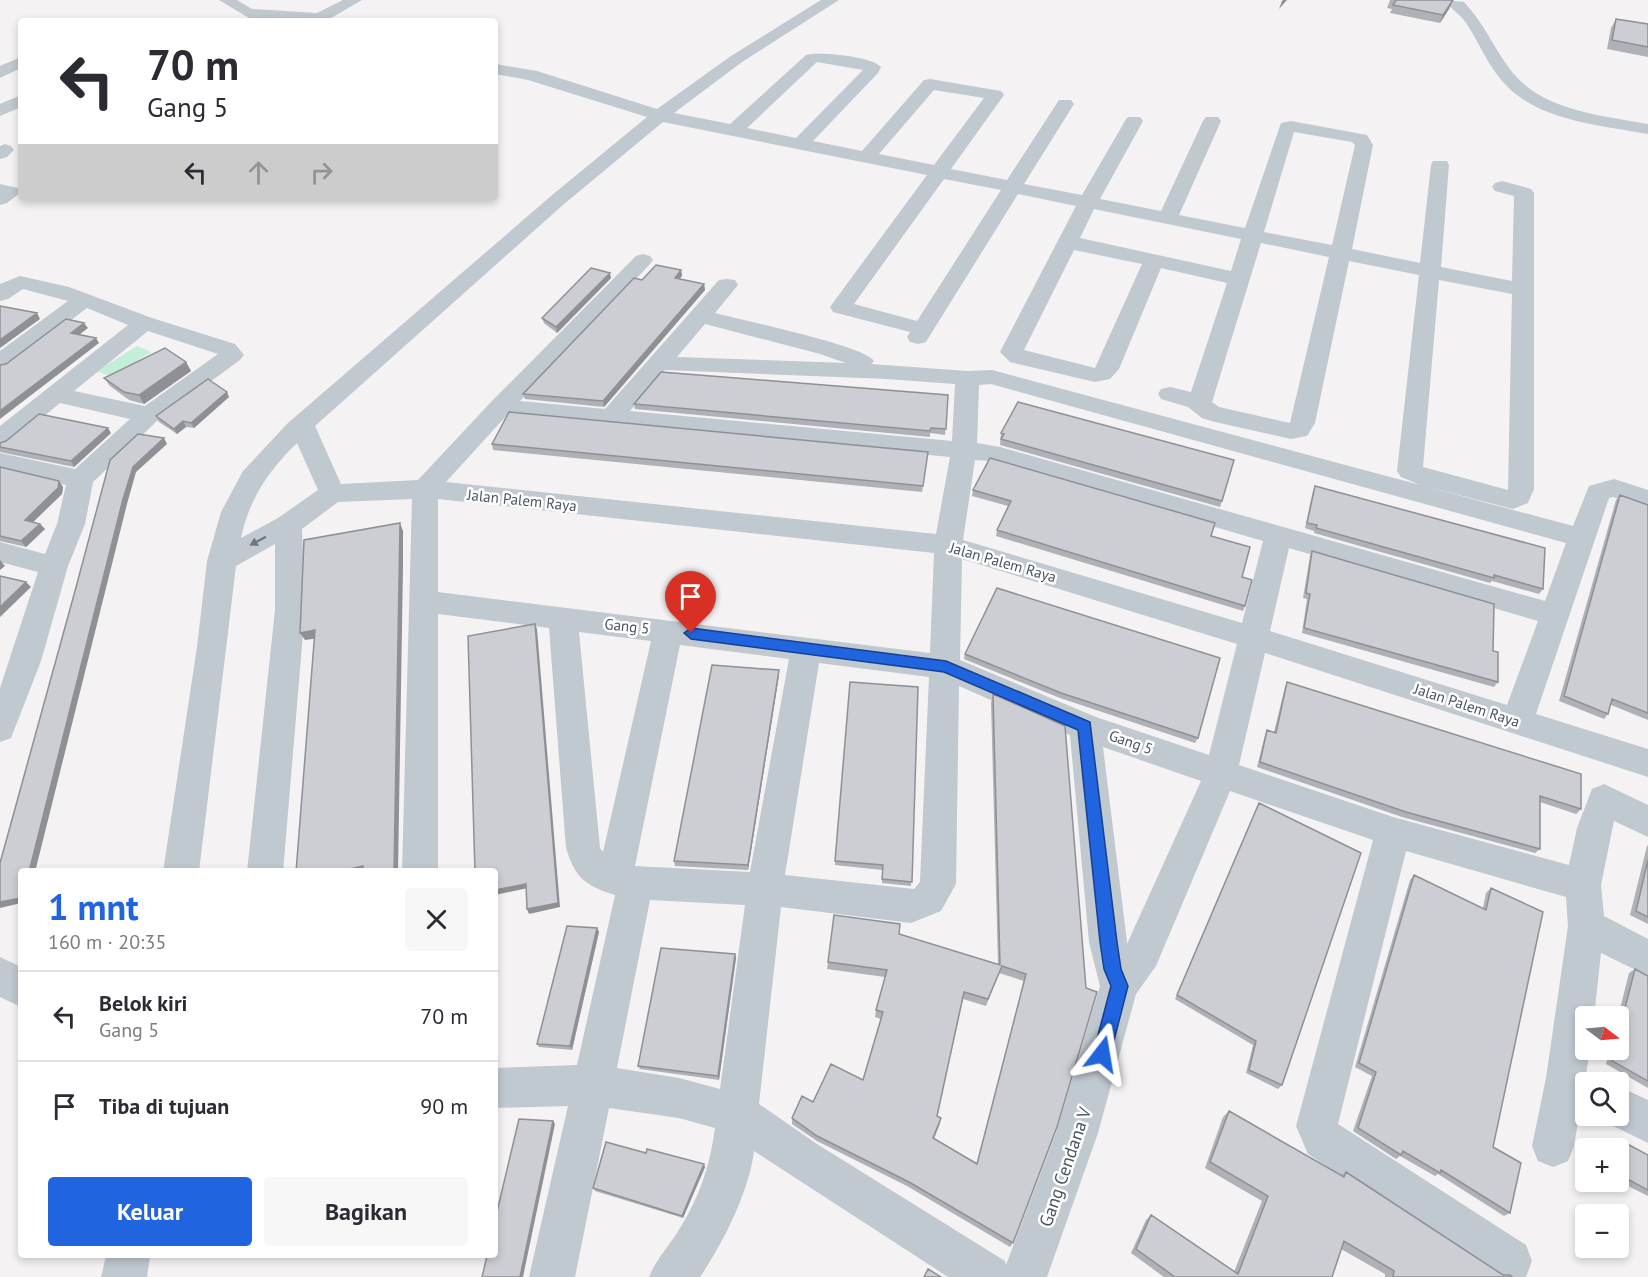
<!DOCTYPE html>
<html lang="id">
<head>
<meta charset="utf-8">
<style>
  :root { --surface:#fff; --page:#f7f7f7; --text:#2b2b33; --muted:#7c7c81; --line:#e1e1e2; --accent:#2064e0 }
  body { margin:0; font-family:"PT Sans",sans-serif; background:var(--page); color:var(--text); height:100vh; display:flex; flex-direction:column; font-size:22px; white-space:nowrap }
  * { box-sizing:border-box; margin:0 }
  p { font-size:20px; color:var(--muted) }
  .icon { flex:none; width:33px; height:33px; fill:none; stroke:currentColor; stroke-width:2; stroke-linecap:round; stroke-linejoin:round }
  .map { position:relative; flex:1; overflow:hidden }
  .side { position:absolute; left:18px; top:868px; width:480px; height:390px; display:flex; flex-direction:column; background:var(--surface); border-radius:6px; box-shadow:0 3px 9px #0003 }
  .side>* { flex:none }
  .guide { position:absolute; left:18px; top:18px; width:480px; height:183px; border-radius:6px; box-shadow:0 3px 9px #0003; background:#fff; color:var(--text); overflow:hidden }
  .needle { width:39px; rotate:106deg }
  .fabs { position:absolute; left:1575px; top:1006px; display:grid; gap:12px }
  .fabs a { display:grid; place-items:center; width:54px; height:54px; border-radius:6px; background:var(--surface); box-shadow:0 3px 9px #0003; font-size:30px }
  .pin { position:absolute; display:grid; place-items:center; width:51px; height:51px; color:#fff; margin:-62px -26px; border-radius:50% 50% 50% 0; rotate:-45deg; box-shadow:0 0 6px #0007 }
  .pin .icon { rotate:45deg }
  .me { position:absolute; width:66px; margin:-33px; rotate:14deg; stroke-linejoin:round; filter:drop-shadow(0 0 4px #0008) }
  .turn { display:flex; align-items:center; gap:21px; height:126px; padding:0 30px; font-size:27px }
  .turn .icon { width:78px; height:78px; stroke-width:2.5 }
  .turn b { display:block; font-size:42px; line-height:51px }
  .lanes { display:flex; align-items:center; height:57px; padding:0 30px; background:#0003; justify-content:center; gap:30px; direction:ltr }
  .lanes .off { opacity:.35 }
  .round { display:grid; place-items:center; flex:none; width:63px; height:63px; border-radius:6px; background:var(--page) }
  .head { display:flex; align-items:center; justify-content:space-between; height:102px; padding:0 30px }
  h1 { font-size:36px; font-weight:700; line-height:45px; color:var(--accent) }
  .button { display:flex; gap:12px; margin-top:auto; padding:12px 30px }
  .button a { flex:1; height:69px; border-radius:6px; background:var(--accent); color:#fff; font-size:24px; font-weight:700; line-height:69px; text-align:center }
  .button a+a { background:var(--page); color:var(--text) }
  ul { padding:0; list-style:none }
  li { display:flex; align-items:center; gap:18px; height:90px; padding:0 30px; border-top:2px solid var(--line) }
  li div { flex:1 }
  li b { display:block; font-size:22px }
  li em { font-style:normal }
  .map>svg:first-child { display:block }
  .green { fill:#c3efd8 }
  .lines { fill:none; stroke-linecap:round; stroke-linejoin:round }
  .minor { fill:#c0c8d0; fill-rule:evenodd }
  .wall { fill:#afb1b6; fill-rule:evenodd }
  .shaded-wall { fill:#8f9094 }
  .building { fill:#ccced4; stroke:#8f9094; stroke-width:1.5; fill-rule:evenodd }
  .oneway { fill:#6d7681 }
  .route { fill:#2064e0; stroke:#154192; stroke-width:1.5 }
  .labels { text-anchor:middle; dominant-baseline:central; stroke-width:5; stroke-linejoin:round; paint-order:stroke }
  .street-label { font-size:15px; fill:#4a535f; stroke:#fff }
  .near-street-label { font-size:18px; fill:#4a535f; stroke:#fff }
</style>
</head>
<body>
<div class="map">
<svg width="1648" height="1277" viewBox="0 0 1648 1277">
  <rect width="100%" height="100%" fill="#f4f2f2"/>
  <path class="green" d="M137 346 151 352 111 377 97 371Z"/>
  <g class="lines">
    <path class="minor" d="M219 0H237L252 9 317 13 343 0H362L331 18 333 21 249 18Z
      M821 0H839L742 62 674 113 730 124 806 55C820 51 873 57 881 67L878 73 813 141 862 151 924 80 930 79 995 90 1001 91 1004 95 951 169 1007 180 1059 100H1071L1074 104 1024 184 1082 195 1125 121 1128 117H1140L1143 121 1100 199 1161 211 1203 121 1206 117H1218L1221 121 1179 215 1245 228 1281 123 1291 121 1367 135 1373 145 1352 249 1420 263 1431 165 1433 161H1447L1449 165 1441 267 1512 281 1514 196 1495 191 1492 187 1495 183 1502 181 1531 189 1534 193V489L1528 503 1513 509 1420 485 1573 526 1589 486 1614 479 1648 490V508L1613 497 1609 498 1536 714 1648 749V777L1265 653 1239 765 1393 817 1569 865 1577 828 1592 789 1604 784 1648 805V837L1614 821 1601 885 1604 916 1648 939V976L1601 953 1594 1017H1586V1050H1590L1574 1146 1568 1161 1553 1167 1538 1161 1532 1146 1546 1078 1568 926 1566 897 1406 851 1338 1124 1526 1245 1532 1261 1526 1277H1494L1308 1154 1296 1126 1373 840 1230 791 1156 966 1136 994 1098 1133 1047 1277H948L754 1151C749 1192 723 1243 700 1277H649C656 1260 667 1248 677 1233 699 1198 709 1170 715 1128L679 1118 609 1108 575 1277H529L568 1106 495 1108V1068L577 1065 615 895C586 886 575 878 566 848L549 628 438 614V872H402L412 499 338 502 302 529 305 610 283 872H247L275 610V544L236 566 199 872H163L197 647 207 561 221 512 243 471 288 423 551 196 647 117 528 80 495 74V64L537 71 657 109 731 56ZM817 62 863 70 796 138 747 128ZM934 90 984 98 934 165 879 154ZM663 122 927 175 830 307 833 312 910 332 907 337 910 342 918 344 926 342 929 337 1018 194 1076 206 1000 352 1010 362 1095 382 1110 379 1119 369 1161 268 1227 283 1191 392 1170 387 1161 389 1158 394 1161 399 1188 407 1202 418 1211 421 1291 439 1307 436 1315 423 1349 261 1419 275 1397 471 1401 477 1420 485 992 370 967 371 871 364 874 361C863 345 740 320 715 313L738 285 735 280 727 279 719 280 605 409 520 401 650 264 653 260 650 256 643 254 636 256 491 402 418 480 341 484 315 426 564 204ZM1294 132 1352 142 1355 145 1332 245 1264 232ZM944 179 1001 190 917 321 854 304ZM1094 209 1241 239 1231 271 1080 238ZM1261 243 1329 257 1290 423 1219 407 1212 402ZM1074 250 1142 264 1095 368 1024 350ZM1439 280 1512 294 1508 490 1423 467ZM705 324 820 354 846 363 677 357ZM665 370 887 379 955 384 952 441 630 411ZM991 384 1566 543 1545 601 1000 447 977 443 979 385ZM507 415 950 457 936 534 446 482ZM297 443 318 490 278 518 241 538C249 499 269 470 297 443ZM975 460 990 461 1263 541 1242 623 963 540ZM438 499 934 553 930 653 438 592ZM1289 548 1538 621 1507 705 1270 631ZM962 559 1237 644 1209 755 1096 717 960 660ZM579 632 651 641 603 852 600 848ZM680 645 789 659 750 872 635 866ZM819 663 929 677 920 882 914 889 785 875ZM959 686 1070 735 1089 942 1100 986 1056 1133 1006 1265 1005 1261 817 1144 759 1104 781 907 911 923 941 911 956 884ZM1103 747 1201 781 1127 944V942ZM650 900 745 905 720 1089 679 1078 617 1068Z
      M1444 0 1464 2C1483 22 1493 46 1509 68 1540 111 1600 115 1648 124V134C1600 125 1537 121 1503 82 1487 64 1479 42 1466 23 1460 14 1450 8 1444 0Z
      M21 57V68L0 78V66Z
      M21 95V107L0 116V104Z
      M5 144 11 146 14 150 7 157 0 159V146Z
      M0 184 18 188 21 192 7 203 0 205Z
      M20 276 69 287 152 318 235 344 244 355 240 360 158 420 93 482 85 524 68 566 41 661 11 738 0 742V688L38 572 0 562V542L45 554 57 524 66 485 0 469V453L75 469 130 419 60 403 9 445 0 447V426L128 325 87 308 8 367 0 369V351L68 301 23 289 8 299 0 301V284ZM148 331 218 354 145 406 74 391Z
      M0 957 21 967V1007L0 997Z
      M1618 1086 1648 1100V1143L1603 1121 1602 1116H1618Z
      M106 1256H150L147 1277H101Z"/>
  </g>
  <path class="wall" d="M1390 0H1453L1449 9 1440 23 1390 13 1392 9 1387 8Z
    M1616 19 1648 24V57L1607 49 1611 28Z
    M681 270 682 276 679 279 704 284 705 290 604 407 525 399 523 394 642 280Z
    M611 278 557 333 544 323 542 318Z
    M186 362 191 371 144 404 129 400 110 386 104 378Z
    M948 395 945 435 930 433V437L635 409 634 404Z
    M229 397 194 428 186 427 177 434 159 422 156 416Z
    M111 433 74 467 0 452V443Z
    M1001 433 1222 501 1220 507 1000 445Z
    M492 444 928 452 922 492 493 450Z
    M0 467 59 481 63 487 62 494 33 522 40 524 45 529 26 547 0 541Z
    M1315 486 1543 589 1539 594 1492 581 1490 583 1314 533V531L1305 528 1313 491Z
    M973 490 1211 536 1242 577 1245 606 1243 611 996 536 997 530 1008 506 972 496Z
    M1620 495 1648 505V720L1611 705 1608 714 1604 719 1559 701 1616 500Z
    M1312 551 1493 651 1498 682 1494 687 1302 633 1307 599 1303 598 1310 556Z
    M965 654 1198 738 1195 743 1060 698 964 659Z
    M779 675 748 870 675 866 674 861Z
    M1287 682 1581 809 1576 814 1540 802V849L1535 853 1402 817 1257 767 1265 735 1267 730 1274 732 1285 687Z
    M918 687 911 886 882 883V870L835 865V861Z
    M993 694 1065 726 1013 1243 1010 1247 907 1186 817 1141 792 1124V1118L813 1102 863 1080 881 1019 875 1017 876 1010 885 977 827 969 828 962 899 934 998 964 991 703ZM999 973 1024 981 977 1163 934 1139 940 1124 937 1116 963 999 986 1006Z
    M1259 803 1282 1085 1278 1089 1246 1073 1253 1045 1175 999Z
    M1648 845V924L1630 915 1647 846Z
    M1414 875 1483 908 1486 893 1491 888 1493 1147 1510 1213 1504 1216 1438 1174 1435 1176 1400 1156 1396 1159 1353 1131 1372 1076 1355 1067 1410 880Z
    M597 928 599 932 572 1050 539 1047 537 1044Z
    M735 954 736 958 719 1080 640 1069 638 1066Z
    M1635 969 1648 976V1088L1606 1064 1610 1050H1618V1017L1629 973Z
    M1229 1111 1341 1175 1346 1172 1503 1275 1512 1277H1385V1274L1341 1249 1332 1277H1164L1131 1253 1146 1220 1151 1215 1234 1272 1262 1201 1205 1168 1223 1117Z
    M1618 1139 1648 1155V1196L1618 1181V1149H1610L1612 1142Z
    M646 1153 705 1167 683 1218 595 1191 593 1188Z"/>
  <path class="shaded-wall" d="M1283 0H1287L1279 9 1282 1Z
    M1453 0 1449 9 1440 23 1443 15Z
    M681 270 682 276 675 283V278Z
    M610 273 611 278 557 333 556 327Z
    M704 284 705 290 604 407 603 401Z
    M37 313 40 319 0 348V340Z
    M84 323 88 328 75 338 71 333Z
    M96 338 99 343 0 419V411Z
    M186 362 191 371 144 404 139 395Z
    M227 392 229 397 194 428 191 423Z
    M183 421 186 427 177 434 174 429Z
    M108 428 111 433 74 467 71 461Z
    M164 438 167 444 136 472 127 504 35 872H29L123 499 133 467Z
    M59 481 63 487 62 494 29 526 25 520Z
    M400 523 403 531V566L398 872H394Z
    M40 524 45 529 26 547 21 541Z
    M0 560 5 566 0 570Z
    M26 582 31 587 0 617V607Z
    M535 624 537 629 560 907 529 914 527 909Z
    M315 630 319 638 305 640 300 633Z
    M779 670V675L748 870V865Z
    M363 866 367 872H337Z
    M526 884 528 888 495 895V890Z
    M21 898V903L0 908V902Z
    M597 928 599 932 572 1050 570 1046Z
    M735 954 736 958 719 1080 718 1076Z
    M553 1121 555 1124 523 1277H520Z
    M704 1164 705 1167 683 1218 682 1216Z"/>
  <path class="building" d="M1396 0H1453L1443 15 1393 5Z
    M1616 19 1648 24V47L1612 40Z
    M656 265 681 270 675 278 704 284 603 401 523 394 634 278 642 280Z
    M591 268 610 273 556 327 542 318Z
    M0 306 37 313 0 340Z
    M66 319 84 323 71 333 96 338 0 411V365L6 364Z
    M165 348 186 362 139 395 124 392 104 378Z
    M661 372 948 395 946 429 931 428 930 431 634 404Z
    M208 379 227 392 191 423 183 421 174 429 156 416Z
    M1018 402 1234 460 1222 501 1001 439 1004 434 1001 433Z
    M509 412 928 452 923 486 492 444Z
    M39 414 108 428 71 461 0 447V443L6 441Z
    M138 434 164 438 133 467 123 499 29 872H21V898L0 902V863L75 591 110 460Z
    M990 458 1215 523 1211 536 1250 547 1242 577 1252 580 1245 606 997 530 1011 501 973 490Z
    M0 467 59 481 58 488 25 520 40 524 21 541 0 536Z
    M1315 486 1545 548 1543 589 1494 575V578L1316 528 1317 525 1307 523Z
    M1620 495 1648 505V713L1612 699 1608 714 1564 696Z
    M400 523 394 872H363V866L337 872H296L315 630 300 633 304 540Z
    M1312 551 1494 604 1493 651 1498 652V682L1304 628 1310 594 1306 593Z
    M0 576 26 582 0 607Z
    M997 588 1220 658 1198 738 1061 693 965 654Z
    M535 624 558 903 527 909 526 884 495 890V872H475L468 636Z
    M712 665 779 670 748 865 674 861Z
    M850 682 918 687 912 882 882 879 883 865 835 861Z
    M1287 682 1581 774V809L1540 796V849L1406 812 1260 762 1267 730 1276 733Z
    M993 694 1065 726 1086 988 1097 992 1057 1127 1013 1243 909 1182 817 1136 792 1118 802 1096 813 1102 831 1064 863 1080 883 1012 876 1010 887 970 828 962 834 915 900 924 899 934 1000 965ZM1002 966 1026 974 977 1164 933 1138 941 1118 937 1116 964 992 988 999Z
    M1259 803 1361 853 1282 1085 1249 1070 1256 1041 1177 995Z
    M1648 860V917L1636 911Z
    M1414 875 1486 910 1491 888 1543 912 1493 1147 1521 1163 1510 1213 1441 1170 1440 1173 1403 1151 1401 1155 1358 1128 1376 1072 1359 1063Z
    M567 926 597 928 570 1046 537 1044Z
    M661 948 735 954 718 1076 638 1066Z
    M1635 969 1648 976V1081L1612 1061 1615 1050H1618V1035Z
    M1229 1111 1344 1177 1346 1172 1503 1275H1510L1512 1277H1393L1394 1271 1344 1241 1332 1277H1175L1136 1249 1151 1215 1238 1274 1268 1196 1210 1162Z
    M519 1119 553 1121 520 1277H482L487 1256H495V1220Z
    M1618 1139 1648 1155V1190L1618 1174V1149H1616Z
    M606 1142 646 1153 647 1149 704 1164 682 1216 593 1188Z
    M928 1269 941 1277H924Z"/>
  <defs><path id="oneway-solid" d="M-6-.8H1V-3.2L6.5 0L1 3.2V.8H-6Z" transform="scale(1.5)"/></defs>
  <use class="oneway" href="#oneway-solid" transform="translate(258 541) rotate(152)"/>
  <path class="route" d="M691 628 946 661 1090 722 1117 942 1121 969 1128 986 1109 1060 1102 1063 1096 1060 1093 1054 1111 986 1104 969 1100 942 1078 730 944 672 691 639 684 633Z"/>
  <g class="labels">
    <g class="street-label">
      <text transform="translate(522 500) rotate(6)">Jalan Palem Raya</text>
      <text transform="translate(1003 562) rotate(16)">Jalan Palem Raya</text>
      <text transform="translate(627 626) rotate(6)">Gang 5</text>
      <text transform="translate(1467 705) rotate(18)">Jalan Palem Raya</text>
      <text transform="translate(1131 742) rotate(19)">Gang 5</text>
    </g>
    <g class="near-street-label">
      <text transform="translate(1065 1167) rotate(-71)">Gang Cendana V</text>
    </g>
  </g>
</svg>
<div class="fabs">
<a><svg class="needle" viewBox="-14 -14 28 28"><path d="M0-13l5 13h-10z" fill="#e53935"/><path d="M0 13l5-13h-10z" fill="#7c7c81"/></svg></a>
<a><svg class="icon" aria-label="search" viewBox="0 0 24 24"><circle cx="10" cy="10" r="6"/><path d="M15 15l6 6"/></svg></a>
<a>+</a>
<a>−</a>
</div>
<div class="pin" style="left:691px;top:633px;background:#d93025"><svg class="icon" aria-label="arrive" viewBox="0 0 24 24"><path d="M6 21V4h12l-3 4 3 4H6"/></svg></div>
<svg class="me" style="left:1102px;top:1054px" viewBox="-20 -20 40 40"><path d="M0-17L14 15 0 8-14 15z" fill="#2064e0" stroke="#fff" stroke-width="4"/></svg>
<div class="guide">
<div class="turn"><svg class="icon" aria-label="left" viewBox="0 0 24 24"><path d="M17 20v-9H6M10 6l-5 5 5 5"/></svg><div><b>70 m</b>Gang 5</div></div>
<div class="lanes"><svg class="icon" aria-label="left" viewBox="0 0 24 24"><path d="M17 20v-9H6M10 6l-5 5 5 5"/></svg><svg class="icon off" aria-label="ahead" viewBox="0 0 24 24"><path d="M12 20V5M6 11l6-6 6 6"/></svg><svg class="icon off" aria-label="right" viewBox="0 0 24 24"><path d="M7 20v-9h11M14 6l5 5-5 5"/></svg></div>
</div>
<section class="side">
<div class="head"><div><h1>1 mnt</h1><p>160 m · 20:35</p></div><a class="round"><svg class="icon" aria-label="close" viewBox="0 0 24 24"><path d="M6 6l12 12M18 6L6 18"/></svg></a></div>
<ul>
<li><svg class="icon" aria-label="left" viewBox="0 0 24 24"><path d="M17 20v-9H6M10 6l-5 5 5 5"/></svg><div><b>Belok kiri</b><p>Gang 5</p></div><em>70 m</em></li>
<li><svg class="icon" aria-label="arrive" viewBox="0 0 24 24"><path d="M6 21V4h12l-3 4 3 4H6"/></svg><div><b>Tiba di tujuan</b></div><em>90 m</em></li>
</ul>
<div class="button"><a>Keluar</a><a>Bagikan</a></div>
</section>
</div>
</body>
</html>
